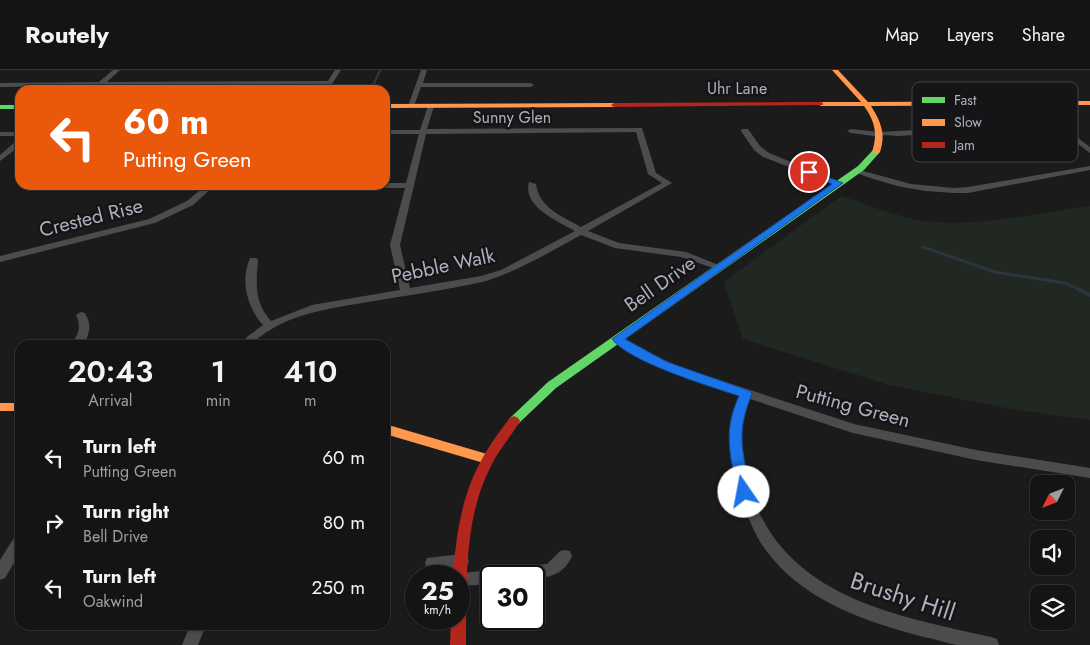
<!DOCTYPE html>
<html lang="en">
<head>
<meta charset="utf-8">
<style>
  :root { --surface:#141414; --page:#1d1d1d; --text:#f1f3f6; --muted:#9d9ea0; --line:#333334 }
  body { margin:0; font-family:Jost,sans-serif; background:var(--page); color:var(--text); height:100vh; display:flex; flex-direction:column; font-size:19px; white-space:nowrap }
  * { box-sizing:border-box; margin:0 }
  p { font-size:16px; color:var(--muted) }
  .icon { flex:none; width:28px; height:28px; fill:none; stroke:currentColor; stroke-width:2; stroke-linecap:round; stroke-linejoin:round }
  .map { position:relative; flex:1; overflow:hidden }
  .sheet { position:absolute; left:15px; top:270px; width:375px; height:290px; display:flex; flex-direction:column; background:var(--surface); border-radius:15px; box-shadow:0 1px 4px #0004,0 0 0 1px var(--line) }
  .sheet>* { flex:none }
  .top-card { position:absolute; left:15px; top:15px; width:375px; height:105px; border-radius:15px; box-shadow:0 1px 4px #0004,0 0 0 1px var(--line); background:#ea580c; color:#fff; overflow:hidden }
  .needle { width:32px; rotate:228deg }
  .controls { position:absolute; left:1030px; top:405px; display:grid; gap:10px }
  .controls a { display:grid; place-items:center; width:45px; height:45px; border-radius:10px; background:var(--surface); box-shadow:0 1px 4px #0004,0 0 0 1px var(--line); font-size:25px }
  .speed { position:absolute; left:405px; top:495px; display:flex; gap:10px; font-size:25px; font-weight:700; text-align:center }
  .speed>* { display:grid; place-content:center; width:65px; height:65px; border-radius:50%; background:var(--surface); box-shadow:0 1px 4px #0004,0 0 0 1px var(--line); line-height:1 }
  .speed small { font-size:12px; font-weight:400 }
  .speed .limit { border:2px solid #111; border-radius:8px; background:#fff; color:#111 }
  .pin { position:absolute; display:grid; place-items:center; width:42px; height:42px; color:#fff; margin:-21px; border:2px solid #fff; border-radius:50%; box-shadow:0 1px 5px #0007 }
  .me { position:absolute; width:55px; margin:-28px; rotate:348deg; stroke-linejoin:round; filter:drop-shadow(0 0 4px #0008) }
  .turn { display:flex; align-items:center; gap:18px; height:105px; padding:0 25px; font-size:22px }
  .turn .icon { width:65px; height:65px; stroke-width:2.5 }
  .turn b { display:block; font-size:35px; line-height:42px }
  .eta { display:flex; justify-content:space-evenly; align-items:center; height:85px; text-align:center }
  .eta b { font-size:30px; font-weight:600; line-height:35px }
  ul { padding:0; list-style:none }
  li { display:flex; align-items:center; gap:15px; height:65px; padding:0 25px }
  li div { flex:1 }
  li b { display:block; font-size:19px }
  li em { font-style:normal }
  header { display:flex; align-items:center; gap:30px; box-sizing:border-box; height:70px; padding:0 25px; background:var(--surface); border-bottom:1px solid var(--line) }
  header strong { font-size:24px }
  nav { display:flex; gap:28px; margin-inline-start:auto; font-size:18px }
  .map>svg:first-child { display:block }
  .green { fill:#212822 }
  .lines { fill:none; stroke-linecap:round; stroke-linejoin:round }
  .stream-far2 { stroke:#2e353d; stroke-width:2.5 }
  .stream-far1 { stroke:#2e353d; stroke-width:3 }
  .stream { stroke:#2e353d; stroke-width:4 }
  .street { fill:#4b4c4e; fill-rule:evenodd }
  .fast { fill:#63d668; fill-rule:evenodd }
  .slow { fill:#ff974d; fill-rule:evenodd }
  .jam { fill:#b3261e; fill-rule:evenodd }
  .route { fill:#1a73e8; stroke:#114b97 }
  .labels { text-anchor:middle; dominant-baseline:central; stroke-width:5; stroke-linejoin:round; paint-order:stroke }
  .far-street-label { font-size:16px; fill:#adb0bb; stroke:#151517 }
  .street-label { font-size:20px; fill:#adb0bb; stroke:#151517 }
  .near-street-label { font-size:24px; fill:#adb0bb; stroke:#151517 }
  .key { fill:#151517; stroke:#434448; stroke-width:1 }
  .key-label { font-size:14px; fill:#adb0bb }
</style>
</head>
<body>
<header>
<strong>Routely</strong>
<nav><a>Map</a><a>Layers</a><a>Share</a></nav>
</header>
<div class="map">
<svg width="1090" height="575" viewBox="0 0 1090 575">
  <rect width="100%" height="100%" fill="#1b1b1b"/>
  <path class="green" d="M841 126C866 134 892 145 918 150 969 159 1038 143 1090 136V350L1011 339 889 315 743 269 724 212Z"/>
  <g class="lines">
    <path class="stream-far2" d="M371 20 380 0"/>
    <path class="stream-far1" d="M923 177 995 202 1065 213 1083 221"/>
    <path class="stream" d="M1080 220 1090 225"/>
    <path class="street" d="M113 0H120L107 12 328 11 335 0H341L332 14 330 15 102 16 99 18 96 16 0 17V13L99 12Z
      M421 0H427L423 13H531L534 15 531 17H421L414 36 409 37 408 36Z
      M1028 31 1090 77V83L1026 34 1025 33Z
      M431 34 434 36 427 59 642 58 656 103 672 113 588 161 619 173 686 182 724 197 719 200 681 187 615 178 581 165C550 182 520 200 486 211 448 220 408 225 368 232 327 239 282 244 251 275H239L248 266 263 255C247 237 240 211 250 188H256L258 190C256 214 254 232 271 251L312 235 400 220 390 175 405 118H328L324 116 385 115V113H406L419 64H385V60H420L428 36ZM636 62 648 104 662 113 581 157C562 146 539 138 536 114L529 112C522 137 558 151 575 161L501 200 481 206 410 218 400 175 426 64Z
      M957 58 961 60 960 62 899 66 884 65 881 67 851 63 847 61 851 59 878 62Z
      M742 59H748L760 76 769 83 843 113 836 115 763 87 754 80 741 61Z
      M0 62H20V66H0Z
      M17 70H20V76L0 91V85Z
      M1090 96V100L968 123H954L925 121 897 116 867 107 852 101 856 99 911 114 954 118 968 117Z
      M206 115H215L193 135 155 153 0 192V186L149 149 187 131Z
      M81 242 85 243C92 255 90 263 83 275H71C78 265 82 257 76 245Z
      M617 265 653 285 686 299 854 354 976 380 1090 398V408L976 390 853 363 750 329C738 358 741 387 751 417 755 428 757 440 763 450 807 532 908 548 991 567L997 569 999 575C986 575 971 575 957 575 946 573 935 569 924 567 870 553 809 533 772 488 755 469 747 445 739 421 728 386 725 359 740 325L678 305 645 291 613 272 612 269Z
      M20 464V483L5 508 0 510V490L15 466Z
      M565 480 570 481 572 486C564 504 551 507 534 509V506H491V514L459 516V506H456L462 503 491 500 495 502 500 499 547 494 560 481Z
      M462 484 467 486 469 491 467 496C457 499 437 502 427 498L425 493 427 488Z
      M190 555H206L198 575H182Z"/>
    <path class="fast" d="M0 35H20V39H0Z
      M873 80 880 82 864 100 556 318 518 354H510L508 351 510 348 548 312 858 96Z"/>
    <path class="slow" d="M832 0H838L868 32 1090 31V35L871 36C881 52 886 64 880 82L876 84 872 82C878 64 875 51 864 36H821L818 34 821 32H861Z
      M385 34 614 33 617 35 614 37 385 38Z
      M0 333H20V341H0Z
      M385 354 487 384 492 385 494 389 492 393 487 394 385 364Z"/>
    <path class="jam" d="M821 32 823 33V35L614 37 611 35 614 33Z
      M514 346 518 348 520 351C510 368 497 382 489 400 463 453 467 518 466 575H450L451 549H459V506H453C458 440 468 400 510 348Z"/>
  </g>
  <path class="route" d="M806 101H812L843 113 625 269 667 292 750 321 752 324C735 364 743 382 751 422L749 426 744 427 739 426 737 422C731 385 722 363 739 326 709 316 629 292 612 269L832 114 806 104Z"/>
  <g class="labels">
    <g class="far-street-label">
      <text x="737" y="18">Uhr Lane</text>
      <text x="512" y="47">Sunny Glen</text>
    </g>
    <g class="street-label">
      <text transform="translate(91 148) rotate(-14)">Crested Rise</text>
      <text transform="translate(443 196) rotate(-12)">Pebble Walk</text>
      <text transform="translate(660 214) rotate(-35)">Bell Drive</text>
      <text transform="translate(853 336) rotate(15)">Putting Green</text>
    </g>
    <g class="near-street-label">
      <text transform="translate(903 526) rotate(18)">Brushy Hill</text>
    </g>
  </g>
  <rect x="912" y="12" width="166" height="80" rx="8" class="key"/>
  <rect x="922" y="27" width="23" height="6" fill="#63d668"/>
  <rect x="922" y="49" width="23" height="7" fill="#ff974d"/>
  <rect x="922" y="72" width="23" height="6" fill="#b3261e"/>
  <g class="key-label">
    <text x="954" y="35">Fast</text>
    <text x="954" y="57">Slow</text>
    <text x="954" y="80">Jam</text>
  </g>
</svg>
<div class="controls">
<a><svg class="needle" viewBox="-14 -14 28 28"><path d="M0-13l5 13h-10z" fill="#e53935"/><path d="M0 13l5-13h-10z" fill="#9d9ea0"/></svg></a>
<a><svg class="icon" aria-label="sound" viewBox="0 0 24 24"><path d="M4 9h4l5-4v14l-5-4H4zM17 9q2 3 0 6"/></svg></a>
<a><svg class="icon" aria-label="layers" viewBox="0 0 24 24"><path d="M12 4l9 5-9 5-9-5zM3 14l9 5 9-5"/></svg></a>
</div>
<div class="speed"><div>25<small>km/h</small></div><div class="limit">30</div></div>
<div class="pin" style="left:809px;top:102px;background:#d93025"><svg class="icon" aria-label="arrive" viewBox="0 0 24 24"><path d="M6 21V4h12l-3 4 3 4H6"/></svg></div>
<svg class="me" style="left:744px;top:422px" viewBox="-20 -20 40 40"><circle r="19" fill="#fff"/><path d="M0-13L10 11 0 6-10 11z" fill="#1a73e8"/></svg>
<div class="top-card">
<div class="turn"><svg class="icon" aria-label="left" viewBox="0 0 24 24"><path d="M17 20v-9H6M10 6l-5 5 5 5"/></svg><div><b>60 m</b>Putting Green</div></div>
</div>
<section class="sheet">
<div class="eta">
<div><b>20:43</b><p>Arrival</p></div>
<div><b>1</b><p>min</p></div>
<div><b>410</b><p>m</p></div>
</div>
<ul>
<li><svg class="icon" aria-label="left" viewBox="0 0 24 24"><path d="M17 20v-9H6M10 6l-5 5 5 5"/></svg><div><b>Turn left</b><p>Putting Green</p></div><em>60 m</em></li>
<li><svg class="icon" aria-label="right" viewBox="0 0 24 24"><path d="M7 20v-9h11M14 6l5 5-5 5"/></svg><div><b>Turn right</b><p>Bell Drive</p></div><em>80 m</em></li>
<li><svg class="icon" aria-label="left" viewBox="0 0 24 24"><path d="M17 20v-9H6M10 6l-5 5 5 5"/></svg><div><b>Turn left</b><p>Oakwind</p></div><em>250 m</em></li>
</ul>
</section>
</div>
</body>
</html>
